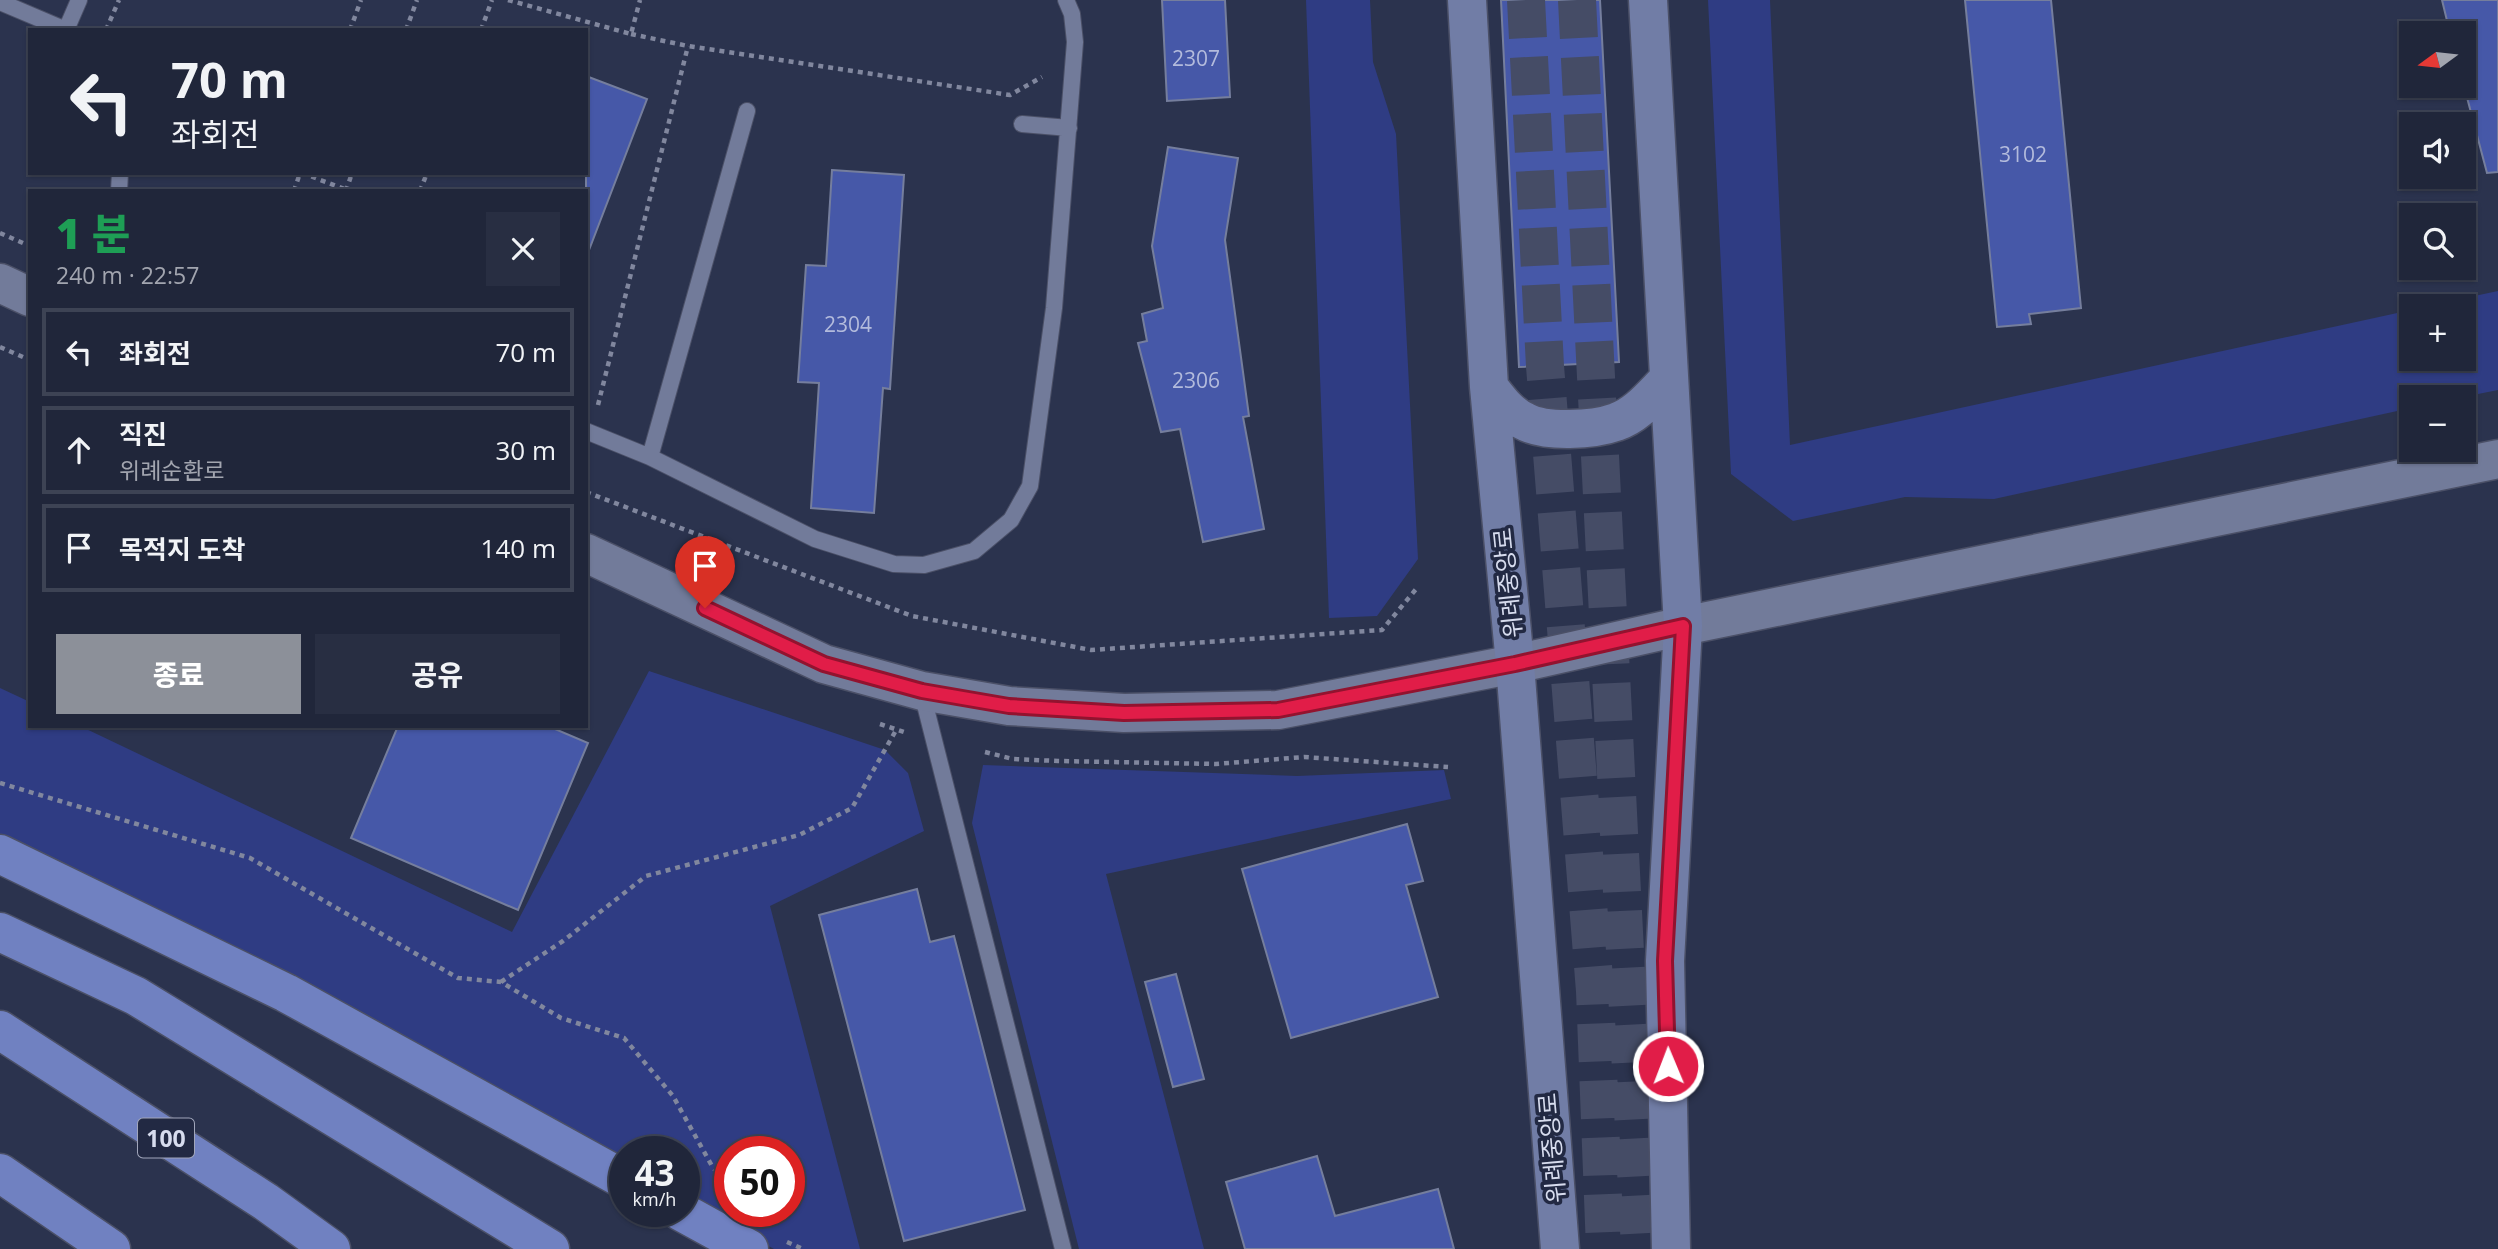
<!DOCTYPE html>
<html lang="ko">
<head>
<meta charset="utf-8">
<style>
  :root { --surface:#20263a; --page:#282e42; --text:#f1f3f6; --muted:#a2a5af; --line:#3d4354; --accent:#8c9099 }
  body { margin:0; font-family:"Open Sans","Noto Sans KR",sans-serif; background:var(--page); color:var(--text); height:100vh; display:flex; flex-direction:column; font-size:26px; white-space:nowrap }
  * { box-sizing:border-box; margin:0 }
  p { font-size:23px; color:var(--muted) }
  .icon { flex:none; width:38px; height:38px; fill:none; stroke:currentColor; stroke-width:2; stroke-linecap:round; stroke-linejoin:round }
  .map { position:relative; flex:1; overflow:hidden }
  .panel { position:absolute; left:28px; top:189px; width:560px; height:539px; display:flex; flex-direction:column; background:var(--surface); border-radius:0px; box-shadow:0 2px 5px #0004,0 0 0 2px var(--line) }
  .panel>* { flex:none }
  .banner { position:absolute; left:28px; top:28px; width:560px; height:147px; border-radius:0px; box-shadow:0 2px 5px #0004,0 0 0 2px var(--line); background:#20263a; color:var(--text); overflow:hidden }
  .needle { width:46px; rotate:255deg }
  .buttons { position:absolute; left:2399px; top:21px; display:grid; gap:14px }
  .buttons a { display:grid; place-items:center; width:77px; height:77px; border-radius:0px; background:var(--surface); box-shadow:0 2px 5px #0004,0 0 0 2px var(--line); font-size:35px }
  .speed { position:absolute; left:609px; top:1136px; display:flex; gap:14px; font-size:35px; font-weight:700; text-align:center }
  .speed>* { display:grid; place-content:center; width:91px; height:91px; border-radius:50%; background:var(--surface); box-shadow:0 2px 5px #0004,0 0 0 2px var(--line); line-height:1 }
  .speed small { font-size:18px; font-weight:400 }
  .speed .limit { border:10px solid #d22; background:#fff; color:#111 }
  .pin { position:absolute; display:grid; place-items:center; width:60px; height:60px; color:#fff; margin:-72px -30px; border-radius:50% 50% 50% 0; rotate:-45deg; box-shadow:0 0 7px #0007 }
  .pin .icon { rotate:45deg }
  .me { position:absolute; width:77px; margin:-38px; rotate:359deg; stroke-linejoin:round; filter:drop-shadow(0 0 5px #0008) }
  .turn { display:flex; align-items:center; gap:24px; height:147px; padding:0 28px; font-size:32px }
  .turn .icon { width:91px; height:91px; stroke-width:2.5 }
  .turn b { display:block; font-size:49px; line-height:60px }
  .round { display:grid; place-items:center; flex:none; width:74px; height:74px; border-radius:0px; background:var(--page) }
  .overview { display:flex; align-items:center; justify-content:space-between; height:119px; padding:0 28px }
  h1 { font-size:42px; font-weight:800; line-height:52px; color:#1e9e55 }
  .primary-button { display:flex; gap:14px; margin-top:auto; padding:14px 28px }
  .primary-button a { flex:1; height:80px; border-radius:0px; background:var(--accent); color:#fff; font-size:28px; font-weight:800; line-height:80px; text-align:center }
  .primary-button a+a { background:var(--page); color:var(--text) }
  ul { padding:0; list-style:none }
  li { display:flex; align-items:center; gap:21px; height:88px; margin:0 14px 10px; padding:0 14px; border:4px solid var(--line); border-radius:0px }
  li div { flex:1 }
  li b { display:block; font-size:26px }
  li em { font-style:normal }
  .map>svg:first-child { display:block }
  .green { fill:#2f3c83; fill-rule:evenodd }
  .building { fill:#4658a8; stroke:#757e9d; stroke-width:2 }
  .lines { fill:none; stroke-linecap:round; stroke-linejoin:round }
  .secondary-tunnel { stroke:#454c66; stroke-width:38; stroke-dasharray:38 19; stroke-linecap:butt }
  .service-casing { stroke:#4b5067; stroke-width:18 }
  .tertiary-casing { stroke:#4b5067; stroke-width:41 }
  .secondary-casing { stroke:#4b5067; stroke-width:41 }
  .motorway-casing { stroke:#4b5067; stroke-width:41 }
  .path { stroke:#81879e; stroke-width:4.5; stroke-dasharray:5 5; stroke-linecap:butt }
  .service { stroke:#727b9a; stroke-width:16 }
  .tertiary { stroke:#727b9a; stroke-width:38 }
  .secondary { stroke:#717da6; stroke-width:38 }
  .motorway { stroke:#7081c1; stroke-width:38 }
  .route-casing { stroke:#92132f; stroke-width:18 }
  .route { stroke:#e11d48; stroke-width:12 }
  .labels { text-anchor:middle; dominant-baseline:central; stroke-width:7; stroke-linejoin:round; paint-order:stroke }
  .number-label { font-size:21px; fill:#b3bbdc }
  .shield { fill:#222943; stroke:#a1a6bb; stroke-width:2 }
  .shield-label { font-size:23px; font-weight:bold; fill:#d7dcee }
  .street-label { font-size:24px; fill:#d7dcee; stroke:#222943 }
</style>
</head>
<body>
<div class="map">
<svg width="2498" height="1249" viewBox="0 0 2498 1249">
  <rect width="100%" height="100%" fill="#2b334e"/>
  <path class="green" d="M1306 0H1370L1373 62 1396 134 1418 559 1377 616 1329 618Z
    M1708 0H1770L1790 445 2411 310 2412 359H2464V306H2427L2498 291V390L2463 397H2412L2411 408 1994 499 1905 497 1793 521 1731 474Z
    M649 671 885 750 908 773 924 831 770 906 860 1249H774L684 1201V1152H625V1169L0 837V688L30 702V726H80L512 932ZM730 1152H789V1211H730Z
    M983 765 1297 776 1444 770 1451 799 1106 874 1204 1249H1079L972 823Z"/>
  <path class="building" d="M1162 0H1225L1230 97 1167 101Z
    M1501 0H1600L1619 362 1519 367Z
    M1965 0H2051L2081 308 2029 314 2031 324 1997 327Z
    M2442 0H2498V172L2487 173 2464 86V33H2450Z
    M586 76 647 99 589 250 586 249Z
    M1168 147 1238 158 1225 240 1249 416 1243 417 1264 529 1203 542 1180 429 1161 432 1138 343 1147 341 1142 314 1163 308 1152 246Z
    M832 170 904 175 890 389 883 388 874 513 811 508 819 383 798 382 806 265 826 266Z
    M398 726H548L588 743 518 910 351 838Z
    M1407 824 1423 881 1406 885 1438 997 1291 1038 1242 869Z
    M917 889 930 942 954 936 1025 1210 904 1241 819 915Z
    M1176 974 1204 1079 1173 1087 1145 982Z
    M1317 1156 1335 1216 1438 1189 1454 1249H1245L1226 1182Z"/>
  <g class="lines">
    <path class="secondary-tunnel" d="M1526 0 1545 366 1595 991 1605 1249
      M1577 0 1640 1249"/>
    <defs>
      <path id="service" d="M0 2 66 30
        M66 30 79 0
        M1022 124 1069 128
        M119 191 120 173
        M586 431 650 457 815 539 894 564 924 565 974 551 1011 520 1030 486 1054 308 1075 42 1072 14 1066 0
        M650 457 747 111
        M922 693 1063 1249"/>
      <path id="tertiary" d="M0 283 30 297
        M586 553 824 664 922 691 1009 706 1124 713 1278 710 1515 664 1683 626 2498 459"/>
      <path id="secondary" d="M1467 0 1489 387 1515 664 1560 1249
        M1648 0 1683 626 1665 961 1671 1249
        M1489 387C1499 400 1509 414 1524 421 1545 433 1594 430 1616 422 1637 415 1652 396 1667 381"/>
      <path id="motorway" d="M0 854 286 993 625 1180
        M0 932 136 996 550 1249
        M0 1030 266 1202 331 1249
        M0 1173 111 1249
        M680 1211 749 1249"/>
    </defs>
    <use href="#service" class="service-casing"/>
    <use href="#tertiary" class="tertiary-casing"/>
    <use href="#secondary" class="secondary-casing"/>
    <use href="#motorway" class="motorway-casing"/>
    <path class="path" d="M508 0 631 34 640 0
      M106 30 119 0
      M350 30 361 0
      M406 30 417 0
      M481 30 492 0
      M631 34 688 46 1010 95 1042 77
      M302 173 350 191
      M294 191 300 173
      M346 191 352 173
      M420 191 427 173
      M0 233 30 246
      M0 347 30 360
      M598 405 688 46
      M586 492 912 616 1091 650 1382 630 1417 588
      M880 724 904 732
      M985 752 1013 759 1058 761 1216 764 1304 757 1448 767
      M0 783 250 858 458 978 501 982 561 1018 624 1038 673 1096 712 1166 730 1189
      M501 982 563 941 646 876 799 835 852 808 895 732
      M787 1242 803 1249"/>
    <use href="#service" class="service"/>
    <use href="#tertiary" class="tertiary"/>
    <use href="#secondary" class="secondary"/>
    <use href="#motorway" class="motorway"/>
  </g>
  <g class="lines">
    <defs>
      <path id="route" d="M705 608 824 664 922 691 1009 706 1124 713 1278 710 1515 664 1683 626 1665 961 1668 1066"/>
    </defs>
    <use href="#route" class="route-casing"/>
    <use href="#route" class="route"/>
  </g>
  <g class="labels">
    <g class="number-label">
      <text x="1196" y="58">2307</text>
      <text x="2023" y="154">3102</text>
      <text x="848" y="324">2304</text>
      <text x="1196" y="380">2306</text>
    </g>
    <rect class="shield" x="138" y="1118.5" width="56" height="39" rx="5"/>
    <g class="shield-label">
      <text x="166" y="1138">100</text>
    </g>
    <g class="street-label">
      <text transform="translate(1507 583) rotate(-96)">위례중앙로</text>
      <text transform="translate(1551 1148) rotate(-95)">위례중앙로</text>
    </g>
  </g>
</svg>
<div class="buttons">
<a><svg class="needle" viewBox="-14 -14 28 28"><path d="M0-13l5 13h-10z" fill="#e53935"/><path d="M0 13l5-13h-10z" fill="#a2a5af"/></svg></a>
<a><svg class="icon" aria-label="sound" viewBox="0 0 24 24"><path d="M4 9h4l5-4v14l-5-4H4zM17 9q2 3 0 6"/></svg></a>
<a><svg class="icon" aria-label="search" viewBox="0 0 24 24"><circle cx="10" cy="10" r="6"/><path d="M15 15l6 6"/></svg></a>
<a>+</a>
<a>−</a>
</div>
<div class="speed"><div>43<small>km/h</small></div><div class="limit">50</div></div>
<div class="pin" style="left:705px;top:608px;background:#d93025"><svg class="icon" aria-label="arrive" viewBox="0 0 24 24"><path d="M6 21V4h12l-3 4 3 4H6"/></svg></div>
<svg class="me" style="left:1668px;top:1066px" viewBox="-20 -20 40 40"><circle r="17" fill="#e11d48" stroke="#fff" stroke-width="3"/><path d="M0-11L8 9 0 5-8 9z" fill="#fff"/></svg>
<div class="banner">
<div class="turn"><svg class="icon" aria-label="left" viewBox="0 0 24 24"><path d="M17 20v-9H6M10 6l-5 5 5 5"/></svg><div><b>70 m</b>좌회전</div></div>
</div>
<section class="panel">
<div class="overview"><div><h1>1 분</h1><p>240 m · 22:57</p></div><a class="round"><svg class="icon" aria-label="close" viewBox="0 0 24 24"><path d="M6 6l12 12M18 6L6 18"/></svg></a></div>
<ul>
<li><svg class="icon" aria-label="left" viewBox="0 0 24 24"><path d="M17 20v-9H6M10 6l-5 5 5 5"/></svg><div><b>좌회전</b></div><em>70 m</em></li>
<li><svg class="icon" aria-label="ahead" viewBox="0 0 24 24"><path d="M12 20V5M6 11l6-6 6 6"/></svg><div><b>직진</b><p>위례순환로</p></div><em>30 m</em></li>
<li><svg class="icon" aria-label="arrive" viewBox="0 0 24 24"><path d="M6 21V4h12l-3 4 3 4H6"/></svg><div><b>목적지 도착</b></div><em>140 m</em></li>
</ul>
<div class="primary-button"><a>종료</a><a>공유</a></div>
</section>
</div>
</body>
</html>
